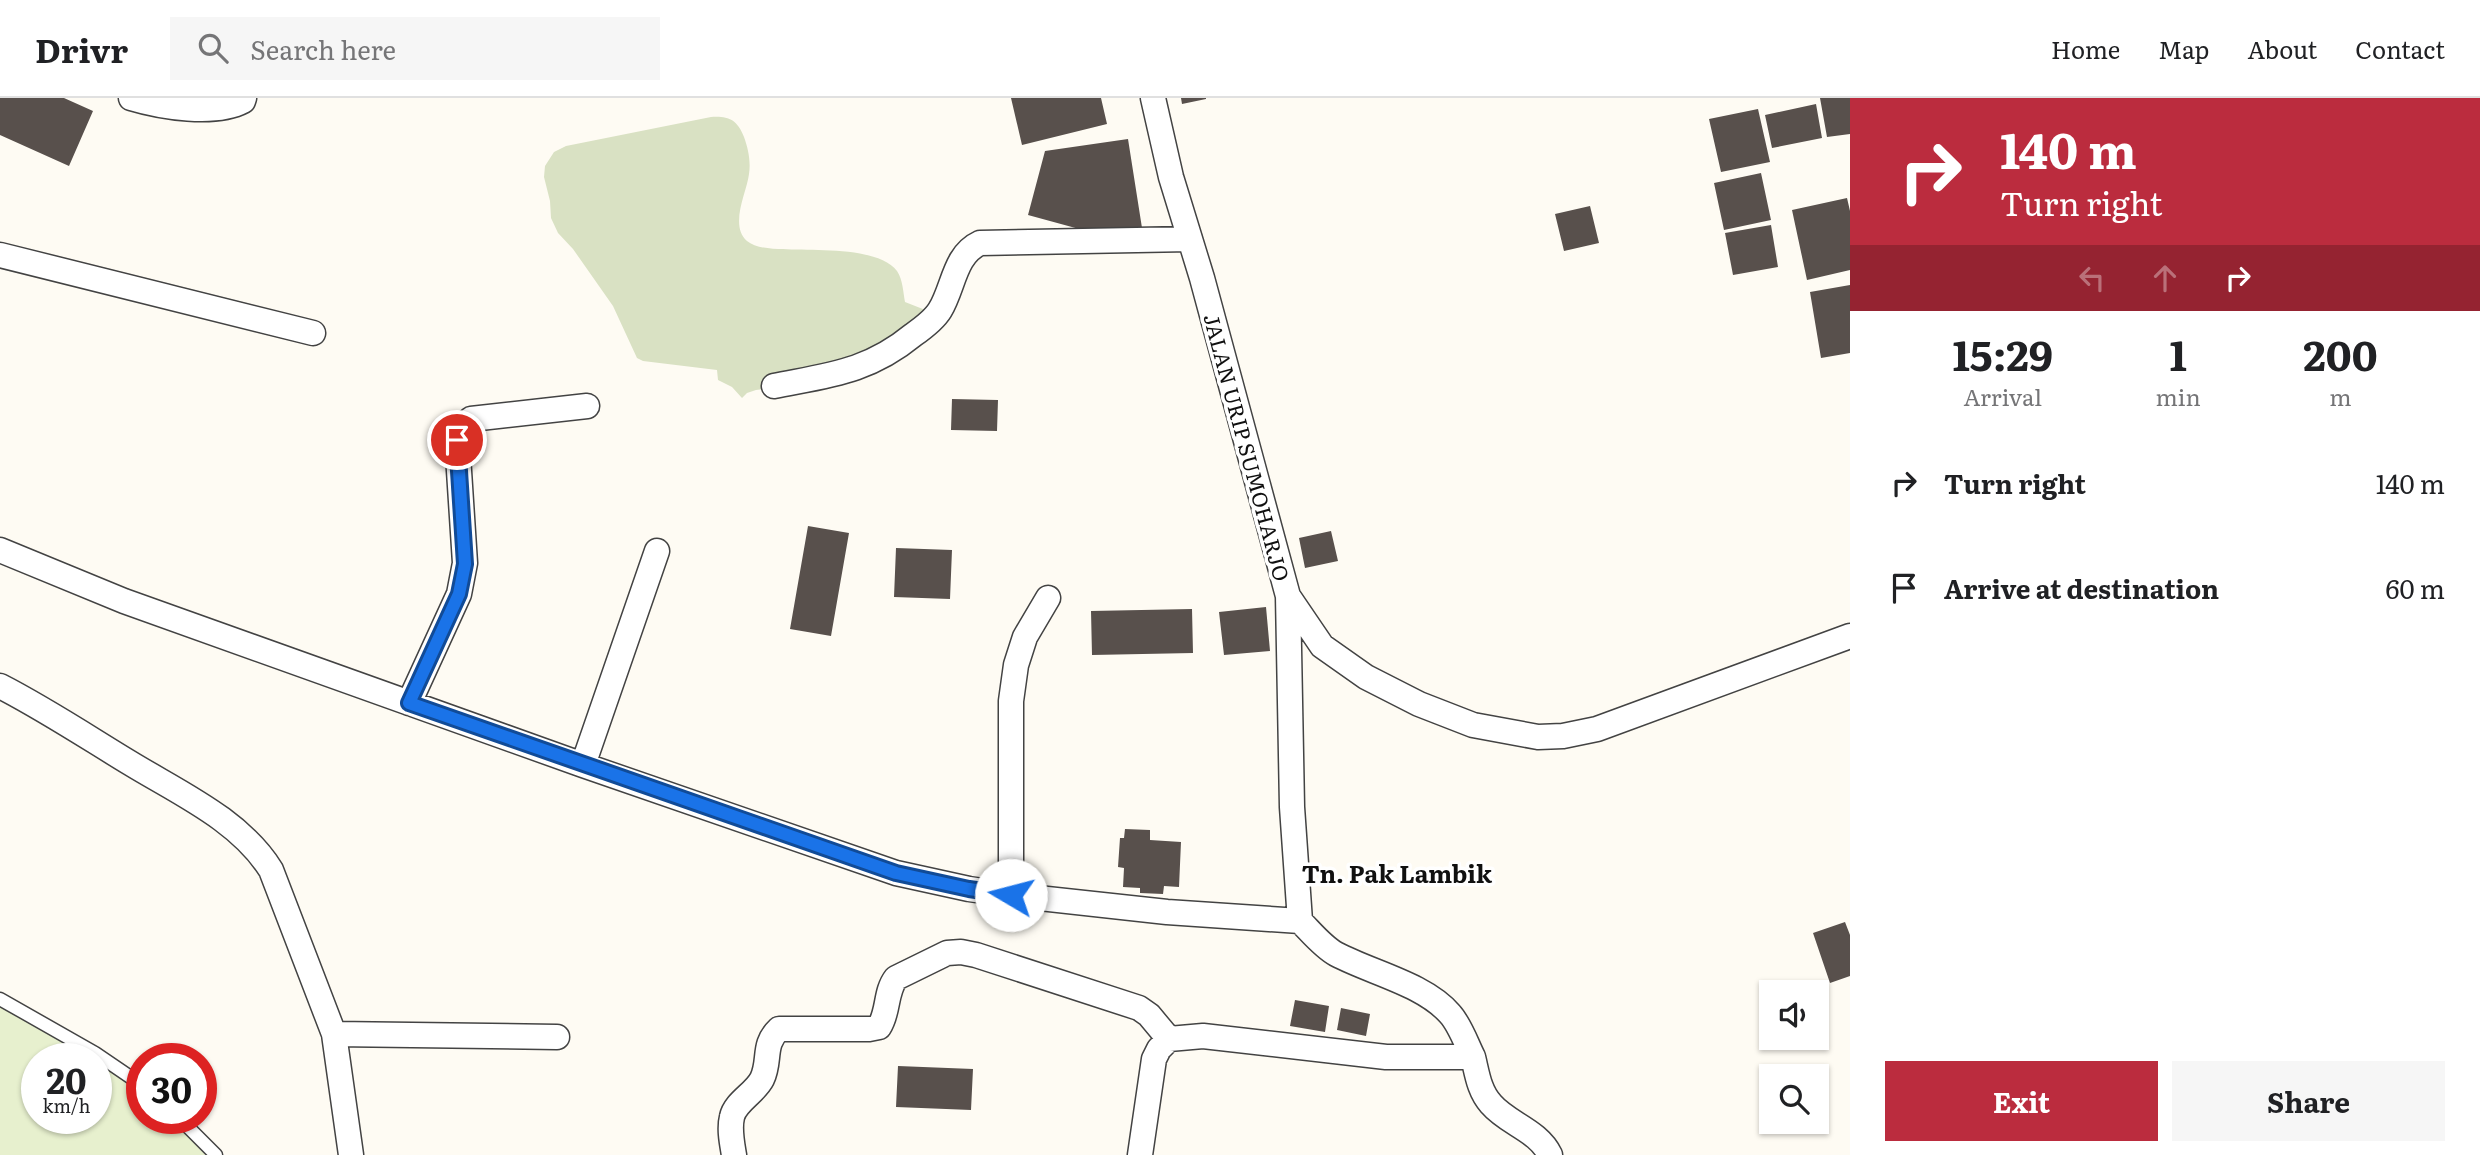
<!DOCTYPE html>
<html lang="en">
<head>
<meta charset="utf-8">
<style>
  :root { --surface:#fff; --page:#f6f6f6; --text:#202124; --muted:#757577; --line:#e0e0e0; --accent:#bb2c3e }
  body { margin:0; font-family:Literata,serif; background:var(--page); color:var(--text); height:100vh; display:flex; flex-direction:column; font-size:26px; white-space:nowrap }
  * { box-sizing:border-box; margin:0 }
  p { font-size:23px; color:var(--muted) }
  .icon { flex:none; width:38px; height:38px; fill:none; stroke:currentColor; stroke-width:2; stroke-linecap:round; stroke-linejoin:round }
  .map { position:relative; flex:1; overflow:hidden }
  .side { display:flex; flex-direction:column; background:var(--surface); width:630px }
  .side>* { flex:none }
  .top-card { background:#bb2c3e; color:#fff; overflow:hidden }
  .buttons { position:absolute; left:1759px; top:882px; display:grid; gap:14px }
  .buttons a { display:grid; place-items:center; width:70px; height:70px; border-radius:0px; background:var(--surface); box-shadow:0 2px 5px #0004; font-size:35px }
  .speed { position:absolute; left:21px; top:945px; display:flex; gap:14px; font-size:35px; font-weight:700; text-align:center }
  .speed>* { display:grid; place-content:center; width:91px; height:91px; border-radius:50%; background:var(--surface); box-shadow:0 2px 5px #0004; line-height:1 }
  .speed small { font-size:18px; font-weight:400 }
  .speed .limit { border:10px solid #d22; background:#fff; color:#111 }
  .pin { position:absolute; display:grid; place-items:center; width:60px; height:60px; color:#fff; margin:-30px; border:4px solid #fff; border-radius:50%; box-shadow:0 2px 7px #0007 }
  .me { position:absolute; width:77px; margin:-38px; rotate:278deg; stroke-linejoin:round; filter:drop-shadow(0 0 5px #0008) }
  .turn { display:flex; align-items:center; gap:24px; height:147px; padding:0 35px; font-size:32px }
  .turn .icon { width:91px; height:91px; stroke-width:2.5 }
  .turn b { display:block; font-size:49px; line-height:60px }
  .lanes { display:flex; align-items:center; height:66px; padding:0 35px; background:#0003; justify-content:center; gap:35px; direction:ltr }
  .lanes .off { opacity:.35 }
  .eta { display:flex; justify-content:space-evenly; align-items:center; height:119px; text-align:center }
  .eta b { font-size:42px; font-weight:700; line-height:49px }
  .action { display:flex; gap:14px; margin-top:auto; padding:14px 35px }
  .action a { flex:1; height:80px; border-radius:0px; background:var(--accent); color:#fff; font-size:28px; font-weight:700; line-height:80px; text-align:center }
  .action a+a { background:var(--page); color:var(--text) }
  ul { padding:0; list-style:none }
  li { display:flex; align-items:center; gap:21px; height:105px; padding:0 35px }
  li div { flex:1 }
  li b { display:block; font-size:26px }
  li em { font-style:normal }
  header { display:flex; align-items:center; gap:42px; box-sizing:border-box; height:98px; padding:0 35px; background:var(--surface); border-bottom:2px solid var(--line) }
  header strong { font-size:33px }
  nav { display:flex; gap:38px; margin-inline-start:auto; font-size:24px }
  .search { width:490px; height:63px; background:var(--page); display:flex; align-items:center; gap:18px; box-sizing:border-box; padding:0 24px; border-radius:0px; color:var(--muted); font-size:26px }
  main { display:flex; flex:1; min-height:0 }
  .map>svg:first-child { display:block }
  .cemetery { fill:#d9e1c3 }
  .pitch { fill:#e7f0ce; fill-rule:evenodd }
  .building { fill:#58504c }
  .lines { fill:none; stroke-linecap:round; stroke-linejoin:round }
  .service-casing { stroke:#434343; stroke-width:15 }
  .minor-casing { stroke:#434343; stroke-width:27 }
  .service { stroke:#fff; stroke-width:12 }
  .minor { stroke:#fff; stroke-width:24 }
  .route-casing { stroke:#114b97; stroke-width:18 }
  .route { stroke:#1a73e8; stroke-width:12 }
  .labels { text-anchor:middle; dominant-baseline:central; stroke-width:7; stroke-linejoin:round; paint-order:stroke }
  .street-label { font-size:21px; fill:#101010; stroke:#fff }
  .quarter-label { font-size:24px; font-weight:bold; fill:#101010; stroke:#fff }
</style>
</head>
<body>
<header>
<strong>Drivr</strong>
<div class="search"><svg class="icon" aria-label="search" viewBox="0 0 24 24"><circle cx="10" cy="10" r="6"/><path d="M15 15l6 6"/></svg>Search here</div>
<nav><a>Home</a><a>Map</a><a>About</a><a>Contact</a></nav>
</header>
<main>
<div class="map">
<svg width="1850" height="1057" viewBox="0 0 1850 1057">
  <rect width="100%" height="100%" fill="#fefbf3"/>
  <path class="cemetery" d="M711 19C728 18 737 21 744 39 748 50 751 63 749 76 747 94 729 127 747 143 755 150 772 151 783 151 812 153 878 148 897 173 903 182 903 194 905 204L933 215 834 282 756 292 747 295 742 300 732 289 718 282 717 272 643 263 637 260 613 208 573 151 558 135 551 120 550 103 544 79 545 68 554 54 566 48Z"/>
  <path class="pitch" d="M0 906 93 958 142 993V1020H173L211 1057H0ZM37 961H96V1020H37Z"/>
  <path class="building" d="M0 0H64L93 13 69 68 0 37Z
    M1011 0H1101L1107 26 1022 47Z
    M1181 0H1206V1L1182 6Z
    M1820 0H1850V36L1827 39Z
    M1816 6 1822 40 1772 50 1765 17Z
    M1758 11 1770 64 1721 74 1709 21Z
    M1128 41 1145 149 1028 117 1045 53Z
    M1761 75 1771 122 1724 132 1714 85Z
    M1847 100 1850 113V172L1807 182 1792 112Z
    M1590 108 1599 145 1564 153 1555 116Z
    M1771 127 1778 169 1733 177 1725 135Z
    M1850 187V255L1821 260 1810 194Z
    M952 301 998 302 997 333 951 332Z
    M808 428 849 435 831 538 790 531Z
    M1331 433 1338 463 1305 470 1299 440Z
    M896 450 952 452 950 501 894 499Z
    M1266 509 1270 553 1224 557 1219 514Z
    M1192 511 1193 555 1092 557 1091 513Z
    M1125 731 1150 732V742L1181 744 1179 789 1164 788 1163 796 1140 795V790L1123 789 1124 770 1118 769 1120 740H1124Z
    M1845 824 1850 837V878L1830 885 1813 835Z
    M1295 902 1329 908 1325 934 1290 928Z
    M1341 910 1370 916 1366 938 1337 932Z
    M898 968 973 971 971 1012 896 1009Z"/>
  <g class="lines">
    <defs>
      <path id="service" d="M0 901 95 955 142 987
        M179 1020 216 1057"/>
      <path id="minor" d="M131 0C161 9 215 18 243 3L244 0
        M1153 0 1171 79 1202 180 1288 498 1322 548 1366 579 1419 606 1473 627 1538 639 1563 638 1597 631 1850 538
        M0 157 313 235
        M774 288C829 277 868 274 913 237 923 230 934 222 940 212 954 189 954 157 980 145L1190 141
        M0 452 124 503 583 667 896 775 969 791 1011 797 1167 814 1300 823
        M0 588C45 611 87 639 130 665 179 695 240 722 271 772L334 936 351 1057
        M409 605 459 496 465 465 457 342 461 329 471 321 587 308
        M583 667 657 453
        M1011 797V603L1016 567 1025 539 1048 500
        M334 936 557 939
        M1473 959C1477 975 1479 993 1491 1006 1508 1026 1538 1032 1550 1057
        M734 1057C732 1045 729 1031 732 1019 735 1004 755 995 762 981 771 962 762 947 779 931H869L879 929C889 914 885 894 896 880L947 855 961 854 976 857 1139 910 1149 917 1169 941
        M1140 1057 1154 961 1159 951 1169 941 1203 938 1386 959H1473C1466 945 1460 927 1450 916 1424 886 1372 875 1336 856 1323 849 1311 834 1300 823L1292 709 1288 498"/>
    </defs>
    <use href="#service" class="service-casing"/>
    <use href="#minor" class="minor-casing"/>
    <use href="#service" class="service"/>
    <use href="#minor" class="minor"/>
  </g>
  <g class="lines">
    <defs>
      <path id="route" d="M457 342 465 466 459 496 409 605 896 775 969 791 1011 797"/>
    </defs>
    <use href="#route" class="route-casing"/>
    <use href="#route" class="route"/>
  </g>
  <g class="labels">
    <g class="street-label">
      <text transform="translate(1248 349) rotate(75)">JALAN URIP SUMOHARJO</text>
    </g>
    <g class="quarter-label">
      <text x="1397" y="774">Tn. Pak Lambik</text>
    </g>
  </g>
</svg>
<div class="buttons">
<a><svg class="icon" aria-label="sound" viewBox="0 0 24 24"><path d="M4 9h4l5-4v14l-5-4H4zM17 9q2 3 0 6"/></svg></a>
<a><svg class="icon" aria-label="search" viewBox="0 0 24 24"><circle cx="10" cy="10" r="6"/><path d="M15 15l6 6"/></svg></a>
</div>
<div class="speed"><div>20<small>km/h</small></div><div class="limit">30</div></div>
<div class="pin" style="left:457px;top:342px;background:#d93025"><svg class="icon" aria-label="arrive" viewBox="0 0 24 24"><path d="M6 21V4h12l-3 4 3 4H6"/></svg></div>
<svg class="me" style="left:1011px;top:797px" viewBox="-20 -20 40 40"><circle r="19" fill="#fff"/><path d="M0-13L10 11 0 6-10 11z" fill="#1a73e8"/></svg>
</div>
<section class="side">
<div class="top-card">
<div class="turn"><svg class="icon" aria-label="right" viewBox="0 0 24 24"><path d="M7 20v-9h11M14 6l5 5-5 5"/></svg><div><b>140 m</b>Turn right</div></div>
<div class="lanes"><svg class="icon off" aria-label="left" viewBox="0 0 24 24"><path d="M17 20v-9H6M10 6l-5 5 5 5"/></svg><svg class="icon off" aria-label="ahead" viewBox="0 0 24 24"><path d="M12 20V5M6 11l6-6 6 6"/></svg><svg class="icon" aria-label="right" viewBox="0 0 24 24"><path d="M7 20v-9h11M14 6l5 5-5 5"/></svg></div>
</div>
<div class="eta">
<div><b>15:29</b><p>Arrival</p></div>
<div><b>1</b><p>min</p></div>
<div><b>200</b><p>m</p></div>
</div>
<ul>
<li><svg class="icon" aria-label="right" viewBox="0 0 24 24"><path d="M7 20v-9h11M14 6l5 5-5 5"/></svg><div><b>Turn right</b></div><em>140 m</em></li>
<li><svg class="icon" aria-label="arrive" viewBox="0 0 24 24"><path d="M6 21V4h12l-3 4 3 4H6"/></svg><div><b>Arrive at destination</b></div><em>60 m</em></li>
</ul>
<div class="action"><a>Exit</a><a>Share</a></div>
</section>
</main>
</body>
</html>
